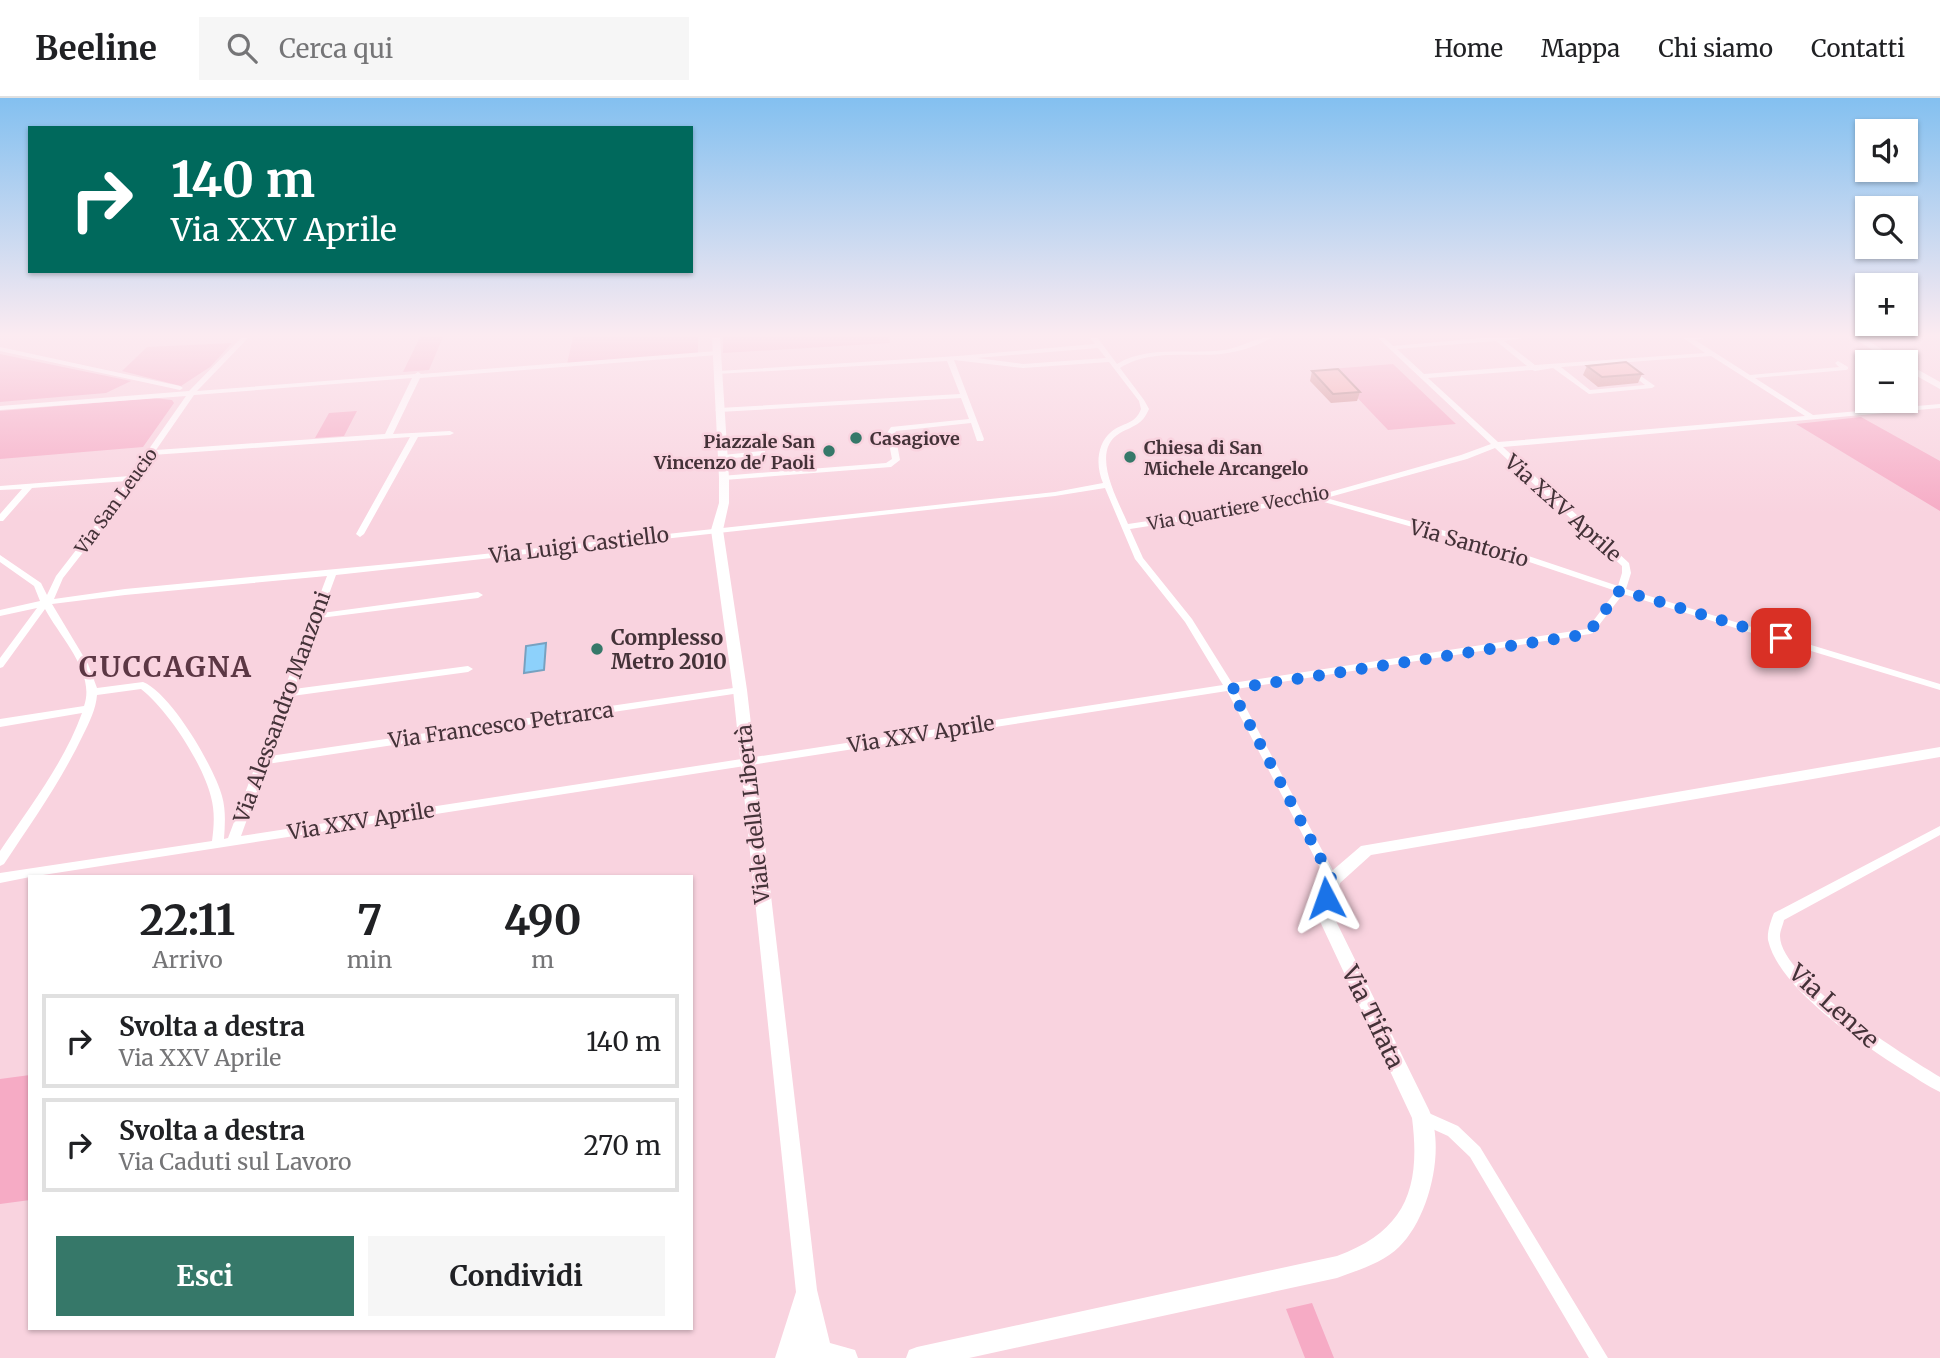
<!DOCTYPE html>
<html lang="it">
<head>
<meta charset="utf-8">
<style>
  :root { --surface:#fff; --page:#f6f6f6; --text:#202124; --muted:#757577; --line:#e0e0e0; --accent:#367869 }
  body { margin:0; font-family:Merriweather,serif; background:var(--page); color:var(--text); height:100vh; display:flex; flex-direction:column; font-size:26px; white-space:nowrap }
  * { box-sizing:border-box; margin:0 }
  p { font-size:23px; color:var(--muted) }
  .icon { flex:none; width:38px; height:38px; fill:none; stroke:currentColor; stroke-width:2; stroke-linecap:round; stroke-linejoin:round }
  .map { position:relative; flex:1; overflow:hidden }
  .sheet { position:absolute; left:28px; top:777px; width:665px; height:455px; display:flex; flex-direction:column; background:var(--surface); border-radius:0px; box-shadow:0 2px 5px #0004 }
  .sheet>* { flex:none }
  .top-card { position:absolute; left:28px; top:28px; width:665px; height:147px; border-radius:0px; box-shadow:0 2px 5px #0004; background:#00695c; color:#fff; overflow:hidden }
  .buttons { position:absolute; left:1855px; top:21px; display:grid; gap:14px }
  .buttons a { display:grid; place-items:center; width:63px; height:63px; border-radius:0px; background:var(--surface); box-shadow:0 2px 5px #0004; font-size:35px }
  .pin { position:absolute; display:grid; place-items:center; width:60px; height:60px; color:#fff; margin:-30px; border-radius:14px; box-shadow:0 4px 10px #0006 }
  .me { position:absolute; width:77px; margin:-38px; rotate:356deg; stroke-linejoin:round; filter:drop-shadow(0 0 5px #0008) }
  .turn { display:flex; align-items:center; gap:24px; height:147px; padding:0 28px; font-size:32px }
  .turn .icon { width:91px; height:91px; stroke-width:2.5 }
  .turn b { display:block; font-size:49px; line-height:60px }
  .eta { display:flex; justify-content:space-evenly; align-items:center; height:119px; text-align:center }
  .eta b { font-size:42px; font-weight:700; line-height:49px }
  .action { display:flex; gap:14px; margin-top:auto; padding:14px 28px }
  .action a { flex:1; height:80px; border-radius:0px; background:var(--accent); color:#fff; font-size:28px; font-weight:700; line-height:80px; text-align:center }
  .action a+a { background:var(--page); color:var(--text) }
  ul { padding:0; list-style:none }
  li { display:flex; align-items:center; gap:21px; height:94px; margin:0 14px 10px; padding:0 14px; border:4px solid var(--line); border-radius:0px }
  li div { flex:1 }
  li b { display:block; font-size:26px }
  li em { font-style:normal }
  header { display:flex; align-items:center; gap:42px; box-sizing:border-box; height:98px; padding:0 35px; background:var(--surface); border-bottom:2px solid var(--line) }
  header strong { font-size:33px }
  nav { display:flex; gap:38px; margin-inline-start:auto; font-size:24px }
  .search { width:490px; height:63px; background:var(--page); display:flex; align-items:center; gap:18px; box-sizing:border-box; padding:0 24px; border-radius:0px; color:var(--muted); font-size:26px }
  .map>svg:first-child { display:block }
  .green { fill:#f6abc5 }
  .water { fill:#8dd1fb; stroke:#77a1c0; stroke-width:2 }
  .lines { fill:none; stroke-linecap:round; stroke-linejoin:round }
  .street { fill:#fff; fill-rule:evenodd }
  .secondary { fill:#fff; fill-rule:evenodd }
  .wall { fill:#d19092 }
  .building { fill:#f3a7aa; stroke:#aa7577; stroke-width:2 }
  .route { stroke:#1a73e8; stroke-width:12; stroke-dasharray:0 21.6 }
  .poi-dot { fill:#367869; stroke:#f9d3df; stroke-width:2.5 }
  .labels { text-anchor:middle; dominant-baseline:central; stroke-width:5; stroke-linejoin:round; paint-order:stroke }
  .far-poi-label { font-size:18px; font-weight:bold; fill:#443238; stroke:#f9d3df; text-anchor:start }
  .far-street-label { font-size:18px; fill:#443238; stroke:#f9d3df }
  .street-label { font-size:21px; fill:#443238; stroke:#f9d3df }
  .poi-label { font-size:21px; font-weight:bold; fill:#443238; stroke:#f9d3df; text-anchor:start }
  .near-street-label { font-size:24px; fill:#443238; stroke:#f9d3df }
  .district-label { font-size:28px; font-weight:bold; letter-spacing:2px; fill:#5c3744; stroke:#f9d3df }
</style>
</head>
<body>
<header>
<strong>Beeline</strong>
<div class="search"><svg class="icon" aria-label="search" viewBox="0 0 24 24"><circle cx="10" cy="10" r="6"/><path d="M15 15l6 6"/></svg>Cerca qui</div>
<nav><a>Home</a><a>Mappa</a><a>Chi siamo</a><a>Contatti</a></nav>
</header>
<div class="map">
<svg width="1940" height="1260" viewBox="0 0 1940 1260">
  <rect width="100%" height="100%" fill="#f9d3df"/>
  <path class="green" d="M420 239H443L429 272 403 274Z
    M573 239H698V256L567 266Z
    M723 239H889L890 245 723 255Z
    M232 245 210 269 181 288 122 273 147 249Z
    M0 256 131 283 106 295 0 304Z
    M1393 266 1456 326 1388 332 1330 271Z
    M154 300 172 302 174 305 143 349 0 361V313Z
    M357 313 344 338 315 340 329 315Z
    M1861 319 1940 363V413L1796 326Z
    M30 977V1102L0 1106V981Z
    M1312 1205 1334 1260H1305L1286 1211Z"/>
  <path class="water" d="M546 545 544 572 524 575 526 548Z"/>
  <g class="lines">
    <path class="street" d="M242 239H249L197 293 415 276 418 274 421 276 717 253 720 255 717 257 420 280 393 336 450 333 454 335 450 337 418 339 364 436 360 439 356 436 410 339 152 357 106 425 63 480 54 501 125 491 410 464 1055 394 1103 385C1096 369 1096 347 1111 334 1123 324 1135 327 1141 311L1139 303 1109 264 1023 270 954 262 984 341 983 343H977L971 325 896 333 895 335 900 362 891 369 724 382H721V378L886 365 892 361 887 335 891 329 969 321 961 300 719 314 715 312 719 310 960 296 947 263 716 276V274L718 273 958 258 1095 246 1090 239H1097L1117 266C1148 247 1191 257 1225 252 1242 249 1256 239 1273 239 1258 248 1239 254 1221 256 1189 259 1149 251 1120 270L1144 302 1149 311C1142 327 1135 327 1120 335 1089 353 1118 402 1128 426L1316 398 1461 357 1491 346 1377 239H1384L1393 248 1493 239H1531L1504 243 1535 267 1705 255 1682 239H1710L1695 242 1750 277 1839 269 1835 265 1838 263 1848 269V271L1846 272 1755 280 1813 317 1940 306V310L1503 349 1629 465 1631 475 1626 491 1940 586V592L1623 496 1593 535 1590 536 1236 591 1338 782 1336 785 1332 787 1328 785 1227 593 30 779 0 785V775L212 743C214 728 215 714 211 699 203 666 168 612 141 591L97 597C96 611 89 625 83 637 61 683 32 724 4 766L0 768V753C29 710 64 665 82 615L0 629V621L84 608C96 575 60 539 45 511L3 569 0 570V560L37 510 0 518V512L40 503 34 488 0 464V457L41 485 47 497 56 478 100 421 127 383 32 390 3 423H0V416L22 391 0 392V388L130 378 186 298 0 312V308L189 293ZM1496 243 1527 268 1424 276 1397 251ZM1098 250 1106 260 1023 266 977 260ZM1711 258 1805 318 1498 344 1428 280 1532 272 1535 273 1553 270 1589 296 1652 290 1655 288 1631 271 1629 272V274L1645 287 1590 292 1561 269ZM412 280 385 336 156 352 194 297ZM1495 350 1622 468V475L1618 488 1496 447 1326 400 1467 361ZM1105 390 1135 461 1185 524 1223 587 241 738 267 666 740 595 745 592 740 589 270 658 292 598 468 574 473 571 468 568 294 591 320 520 478 500 483 497 478 494 322 515 336 477 1055 398ZM1317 402 1490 451 1616 493 1587 531 1232 585 1192 521 1143 460 1130 431ZM327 478 228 740 224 741C225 726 226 712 222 698 214 669 171 595 143 584L97 590 88 566 52 506 125 497Z
      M0 249 180 288 183 290 180 292 0 253Z
      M762 353H765V357L723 361 719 359 723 357Z
      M1940 728V737L1784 822C1783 827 1780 833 1780 838 1780 880 1905 958 1940 979V994C1927 988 1915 979 1903 972 1862 946 1779 891 1768 842 1767 834 1771 822 1774 815Z
      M1422 1012 1458 1028 1480 1049 1608 1260H1589L1470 1059 1448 1038 1417 1024 1415 1019 1417 1014Z"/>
    <path class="secondary" d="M712 239H720L729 380V405L723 432 747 592 817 1192 830 1245 855 1252 858 1260H775L796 1194 733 592 711 432 719 405V380Z
      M1851 239H1862L1903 264H1893Z
      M1906 265 1940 284V291L1906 272Z
      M1940 649V659L1371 757 1340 785 1333 817 1429 1012C1446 1051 1429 1120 1399 1149 1383 1165 1358 1172 1337 1180L969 1260H906L909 1252 917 1249 1337 1158C1406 1133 1421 1090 1412 1020L1317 817 1326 778 1361 748Z"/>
  </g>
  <path class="wall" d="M1587 268 1642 276 1638 285 1598 289 1583 277Z
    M1312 273 1360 294 1357 303 1331 305 1310 283Z"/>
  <path class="building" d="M1626 264 1642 276 1602 279 1587 268Z
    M1338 271 1360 294 1333 296 1312 273Z"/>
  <linearGradient id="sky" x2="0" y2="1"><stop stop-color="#83c0f0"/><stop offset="0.57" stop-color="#fcebf1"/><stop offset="1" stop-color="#fcebf1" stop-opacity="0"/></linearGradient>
  <rect width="1940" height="416" fill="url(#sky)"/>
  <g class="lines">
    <path class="route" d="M1326 800 1332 782 1231 591 1581 537 1590 533 1620 492 1781 540"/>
  </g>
  <g class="poi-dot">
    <circle cx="856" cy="340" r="7"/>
    <circle cx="829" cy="353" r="7"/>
    <circle cx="1130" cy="359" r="7"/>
    <circle cx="597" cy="551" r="7"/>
  </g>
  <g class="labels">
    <g class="far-poi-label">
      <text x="870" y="340">Casagiove</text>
      <text x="815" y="343" text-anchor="end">Piazzale San<tspan x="815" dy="21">Vincenzo de' Paoli</tspan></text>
      <text x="1144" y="349">Chiesa di San<tspan x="1144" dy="21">Michele Arcangelo</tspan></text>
    </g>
    <g class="far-street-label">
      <text transform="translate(116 403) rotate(-54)">Via San Leucio</text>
      <text transform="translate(1238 410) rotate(-10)">Via Quartiere Vecchio</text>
    </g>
    <g class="street-label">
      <text transform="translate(1563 410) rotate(42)">Via XXV Aprile</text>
      <text transform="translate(1469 445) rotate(16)">Via Santorio</text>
      <text transform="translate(579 447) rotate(-7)">Via Luigi Castiello</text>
      <text transform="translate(282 609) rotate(-70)">Via Alessandro Manzoni</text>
      <text transform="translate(501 627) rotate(-8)">Via Francesco Petrarca</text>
      <text transform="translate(921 636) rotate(-9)">Via XXV Aprile</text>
      <text transform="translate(753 716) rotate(-96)">Viale della Libertà</text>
      <text transform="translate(361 723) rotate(-9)">Via XXV Aprile</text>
    </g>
    <g class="poi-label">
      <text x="611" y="539">Complesso<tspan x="611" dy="24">Metro 2010</tspan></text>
    </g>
    <g class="near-street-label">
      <text transform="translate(1834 908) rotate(42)">Via Lenze</text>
      <text transform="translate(1373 919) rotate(64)">Via Tifata</text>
    </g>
    <g class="district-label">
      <text x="166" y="569">CUCCAGNA</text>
    </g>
  </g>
</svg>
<div class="buttons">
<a><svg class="icon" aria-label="sound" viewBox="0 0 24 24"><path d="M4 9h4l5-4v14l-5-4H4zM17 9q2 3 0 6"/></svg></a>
<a><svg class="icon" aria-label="search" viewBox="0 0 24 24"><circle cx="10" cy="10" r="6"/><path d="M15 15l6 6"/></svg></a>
<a>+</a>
<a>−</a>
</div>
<div class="pin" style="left:1781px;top:540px;background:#d93025"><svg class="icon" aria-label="arrive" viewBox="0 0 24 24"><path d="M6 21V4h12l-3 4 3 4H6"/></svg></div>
<svg class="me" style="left:1326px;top:800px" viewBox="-20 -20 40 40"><path d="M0-17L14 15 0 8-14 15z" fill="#1a73e8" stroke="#fff" stroke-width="4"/></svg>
<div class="top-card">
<div class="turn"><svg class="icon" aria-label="right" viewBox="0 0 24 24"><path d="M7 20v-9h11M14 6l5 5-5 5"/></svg><div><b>140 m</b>Via XXV Aprile</div></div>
</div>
<section class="sheet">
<div class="eta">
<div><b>22:11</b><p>Arrivo</p></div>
<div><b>7</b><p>min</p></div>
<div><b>490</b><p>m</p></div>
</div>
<ul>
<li><svg class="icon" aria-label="right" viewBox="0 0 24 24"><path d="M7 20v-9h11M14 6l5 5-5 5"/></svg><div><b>Svolta a destra</b><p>Via XXV Aprile</p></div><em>140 m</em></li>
<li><svg class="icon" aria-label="right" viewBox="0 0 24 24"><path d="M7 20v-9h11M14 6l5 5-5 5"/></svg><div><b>Svolta a destra</b><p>Via Caduti sul Lavoro</p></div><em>270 m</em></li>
</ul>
<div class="action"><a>Esci</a><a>Condividi</a></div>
</section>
</div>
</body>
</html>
